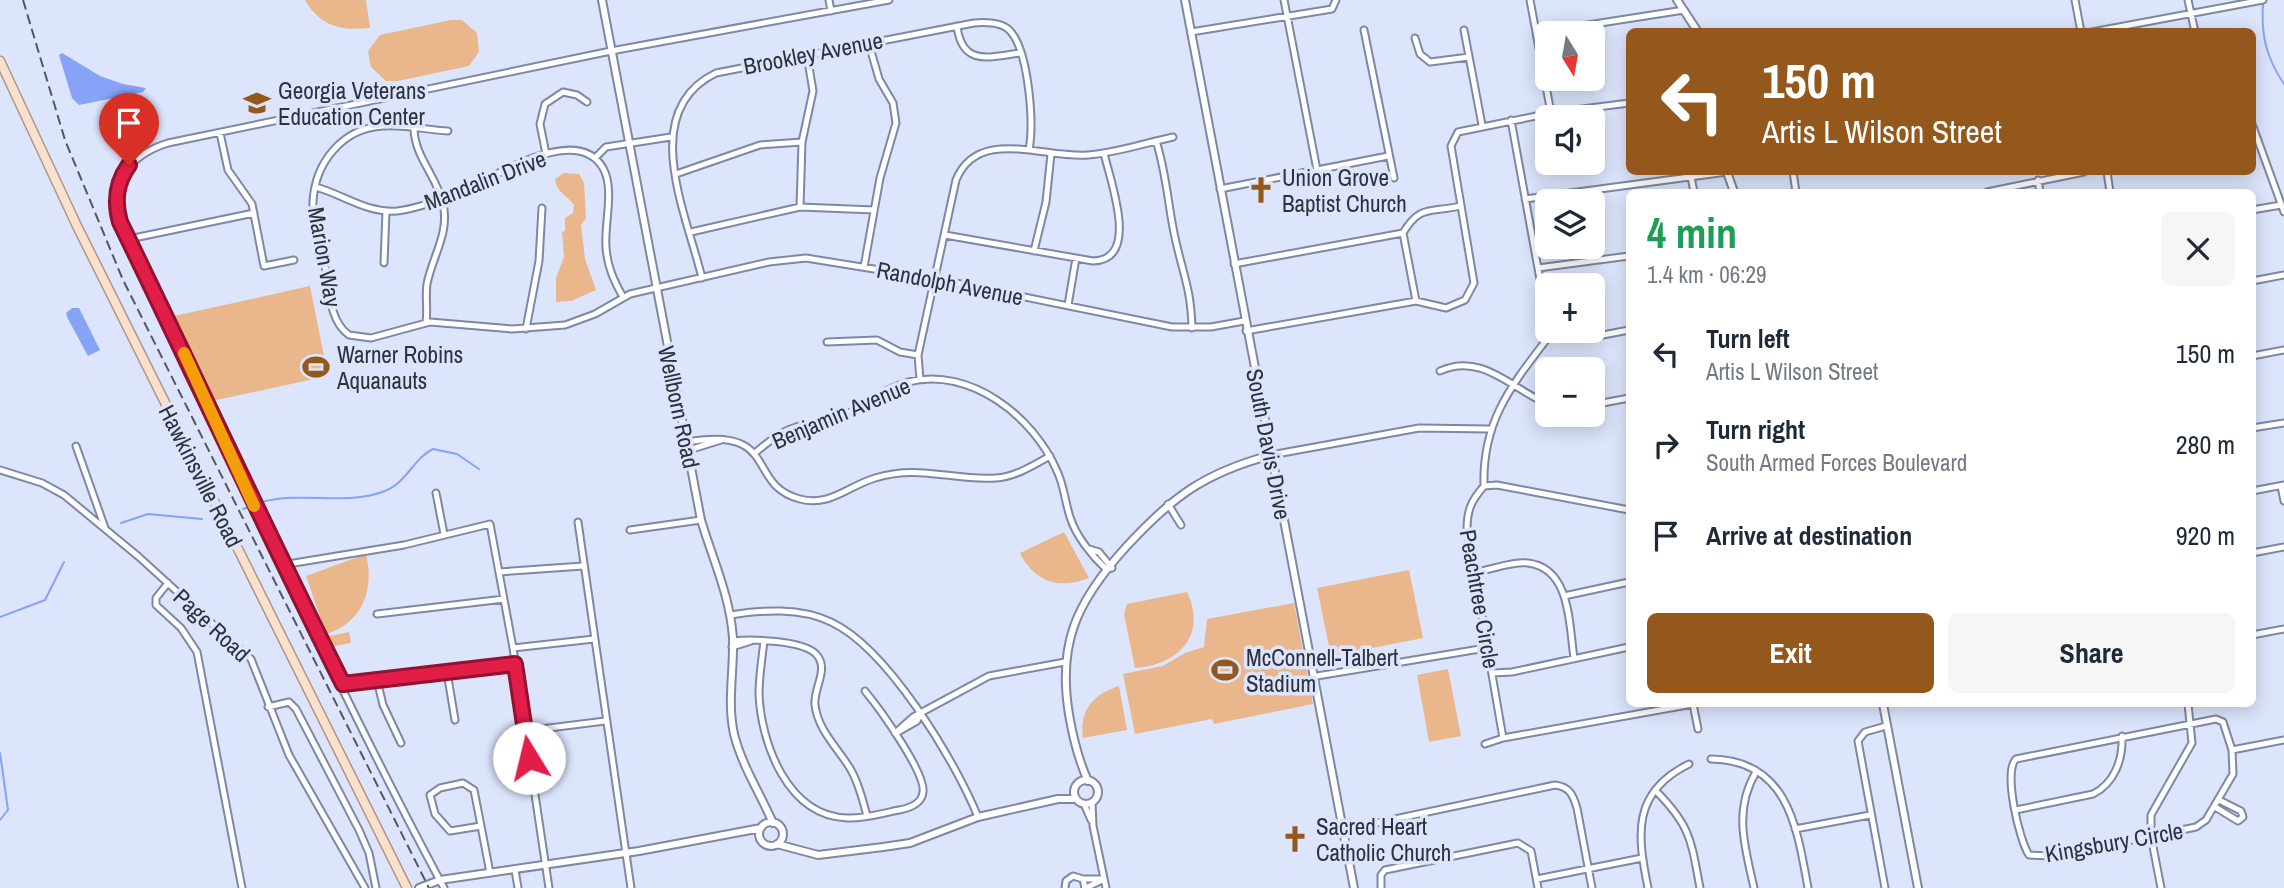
<!DOCTYPE html>
<html lang="en">
<head>
<meta charset="utf-8">
<style>
  :root { --surface:#fff; --page:#f6f6f7; --text:#1f2937; --muted:#747a83; --accent:#95581c }
  body { margin:0; font-family:"Archivo Narrow",sans-serif; background:var(--page); color:var(--text); height:100vh; display:flex; flex-direction:column; font-size:26px; white-space:nowrap }
  * { box-sizing:border-box; margin:0 }
  p { font-size:23px; color:var(--muted) }
  .icon { flex:none; width:38px; height:38px; fill:none; stroke:currentColor; stroke-width:2; stroke-linecap:round; stroke-linejoin:round }
  .map { position:relative; flex:1; overflow:hidden }
  .side { position:absolute; left:1626px; top:189px; width:630px; height:518px; display:flex; flex-direction:column; background:var(--surface); border-radius:10px; box-shadow:0 4px 18px #0003 }
  .side>* { flex:none }
  .hud { position:absolute; left:1626px; top:28px; width:630px; height:147px; border-radius:10px; box-shadow:0 4px 18px #0003; background:#95581c; color:#fff; overflow:hidden }
  .needle { width:46px; rotate:169deg }
  .fabs { position:absolute; left:1535px; top:21px; display:grid; gap:14px }
  .fabs a { display:grid; place-items:center; width:70px; height:70px; border-radius:10px; background:var(--surface); box-shadow:0 4px 18px #0003; font-size:35px }
  .pin { position:absolute; display:grid; place-items:center; width:60px; height:60px; color:#fff; margin:-72px -30px; border-radius:50% 50% 50% 0; rotate:-45deg; box-shadow:0 0 7px #0007 }
  .pin .icon { rotate:45deg }
  .me { position:absolute; width:77px; margin:-38px; rotate:351deg; stroke-linejoin:round; filter:drop-shadow(0 0 5px #0008) }
  .turn { display:flex; align-items:center; gap:24px; height:147px; padding:0 21px; font-size:32px }
  .turn .icon { width:91px; height:91px; stroke-width:2.5 }
  .turn b { display:block; font-size:49px; line-height:60px }
  .round { display:grid; place-items:center; flex:none; width:74px; height:74px; border-radius:10px; background:var(--page) }
  .summary { display:flex; align-items:center; justify-content:space-between; height:119px; padding:0 21px }
  h1 { font-size:42px; font-weight:700; line-height:52px; color:#1e9e55 }
  .cta { display:flex; gap:14px; margin-top:auto; padding:14px 21px }
  .cta a { flex:1; height:80px; border-radius:10px; background:var(--accent); color:#fff; font-size:28px; font-weight:700; line-height:80px; text-align:center }
  .cta a+a { background:var(--page); color:var(--text) }
  ul { padding:0; list-style:none }
  li { display:flex; align-items:center; gap:21px; height:91px; padding:0 21px }
  li div { flex:1 }
  li b { display:block; font-size:26px }
  li em { font-style:normal }
  .map>svg:first-child { display:block }
  .green { fill:#eab68b }
  .water { fill:#86a3f7 }
  .lines { fill:none; stroke-linecap:round; stroke-linejoin:round }
  .stream { stroke:#86a3f7; stroke-width:2 }
  .minor-casing { stroke:#7e88a2; stroke-width:9 }
  .tertiary-casing { stroke:#7e88a2; stroke-width:10 }
  .primary-casing { stroke:#b09684; stroke-width:11 }
  .minor { stroke:#fff; stroke-width:5 }
  .tertiary { stroke:#fff; stroke-width:6 }
  .primary { stroke:#fae1cd; stroke-width:8 }
  .rail { stroke:#525764; stroke-width:2; stroke-dasharray:10 5; stroke-linecap:butt }
  .route-casing { stroke:#92132f; stroke-width:18 }
  .route { stroke:#e11d48; stroke-width:12 }
  .slow { stroke:#f59e0b; stroke-width:12 }
  .labels { text-anchor:middle; dominant-baseline:central; stroke-width:7; stroke-linejoin:round; paint-order:stroke }
  .street-label { font-size:23px; fill:#2d313c; stroke:#dce5fc }
  .poi-label { font-size:23px; fill:#2d313c; stroke:#dce5fc; text-anchor:start }
</style>
</head>
<body>
<div class="map">
<svg width="2284" height="888" viewBox="0 0 2284 888">
  <rect width="100%" height="100%" fill="#dce5fc"/>
  <path class="green" d="M305 0H366L370 28C341 31 321 27 305 0Z
    M451 20H462L477 33 479 52 469 66 398 81H386L371 67 368 51 380 35Z
    M564 173 579 174 584 183 586 218 581 225 585 259 596 290 571 301 556 302V278L564 257 562 232 565 231V218L573 213 574 205C566 194 557 193 555 179Z
    M310 286 328 376 212 401 170 317Z
    M1064 532 1089 578C1060 590 1034 582 1020 553Z
    M366 554C375 590 362 623 326 634L306 576Z
    M1409 570 1423 638 1331 656 1317 588Z
    M1187 592C1208 636 1177 665 1135 668L1124 614 1127 604Z
    M1294 603 1313 704 1214 724 1212 719 1135 734 1123 674 1163 666 1185 653 1204 647 1207 619Z
    M349 632 351 643 324 648 319 638Z
    M1448 669 1461 736 1429 742 1417 675Z
    M1119 686 1127 730 1083 738C1079 711 1093 694 1119 686Z"/>
  <path class="water" d="M62 53 100 76 123 84 146 88 143 92 79 105 72 98 59 55Z
    M72 308H79L100 350 88 356 68 319 66 313Z"/>
  <g class="lines">
    <path class="stream" d="M2263 4C2261 36 2266 57 2284 84
      M262 502C303 491 347 506 385 491 406 483 414 458 433 449L457 454 479 469
      M243 509 249 507
      M121 523 148 514 202 519
      M0 617 45 600 64 562
      M0 753 8 810 0 820"/>
    <defs>
      <path id="minor" d="M829 0 831 11
        M1284 0 1317 170
        M1530 0 1551 113
        M2075 0 2081 32
        M2188 0 2195 32
        M957 26C962 67 990 57 1020 53
        M1364 30 1394 178
        M1464 30 1482 125
        M1191 32 1332 9 1336 0
        M2092 32 2263 0
        M1536 33 1684 10
        M1415 38 1420 54 1430 62 1469 57
        M1511 120 1547 318
        M2252 124 2284 212
        M414 129C415 158 437 176 443 204 450 233 432 257 427 284 425 297 428 310 426 322
        M448 131C427 130 404 124 383 126 343 128 315 162 313 202 312 222 320 245 325 266 329 288 329 321 349 335L371 338 430 322 512 329 565 325 595 314 630 294 769 262 806 258 936 279 1172 327H1211L1244 321
        M220 133 228 170 252 204 264 266 294 260
        M1156 141C1167 174 1168 209 1176 242 1184 277 1191 290 1192 328
        M546 154 540 124 545 104 563 92 577 95 587 102
        M595 158 606 147 671 137
        M1690 172 1694 192
        M1793 172 1796 192
        M2107 172 2110 192
        M676 174 760 145 802 142
        M2038 180 2040 192
        M316 187C344 195 366 213 397 211 416 209 440 200 458 193 491 180 576 121 603 168 615 189 604 224 606 247 607 266 614 281 623 297
        M1220 189 1388 156
        M1987 192 2084 172
        M1525 199 1727 172
        M800 207 802 142 813 91 807 55
        M2252 210 2281 205
        M691 232 800 207 874 210
        M945 235 1093 261C1141 260 1110 181 1104 153
        M129 239 254 213
        M1034 251 1046 202 1051 154
        M384 263 386 211
        M1234 264 1403 233
        M864 267 880 178 896 123 893 103 879 79 869 44
        M1538 268 1629 256
        M702 278C687 215 637 111 716 73L974 23C986 22 1003 22 1011 32 1029 54 1034 123 1029 150
        M2252 281 2284 275
        M1416 301 1403 233C1420 204 1431 213 1460 206
        M1068 305 1076 258
        M526 329 539 261 542 208
        M1246 331 1416 301 1446 308 1465 300 1474 283 1451 146 1458 132 1551 113 1629 103
        M1550 335 1587 338 1629 330
        M827 342 877 340 900 352 918 355
        M2252 356 2284 350
        M1440 371C1481 352 1511 388 1547 404
        M920 379 918 355 956 180C978 126 1045 159 1088 155 1116 153 1145 143 1173 137
        M1592 405 1629 398
        M2252 428 2284 423
        M687 442C781 426 745 485 800 499 830 507 848 486 875 478 919 464 953 481 996 478 1015 477 1034 465 1050 456
        M76 446 105 528
        M689 450 721 440
        M755 453C768 442 780 432 796 427 813 423 831 423 847 414 868 403 885 388 908 382 970 366 1034 417 1057 471 1064 485 1065 502 1070 517 1076 536 1092 556 1106 569L1112 568 1099 552 1089 549
        M1271 455 1419 428 1489 429
        M0 470 42 483 64 495 139 557 251 659 289 755 365 888
        M1484 486C1482 420 1512 385 1550 335L1549 331
        M2281 486 2284 501
        M2252 491 2284 485
        M436 493 444 534
        M1168 504 1181 525
        M1629 510 1497 485 1484 486C1471 501 1467 510 1467 530L1503 738 1693 704
        M578 522 631 888
        M630 530 701 520
        M2252 553 2284 547
        M282 565 404 545 490 524 513 648 549 888
        M499 572 583 566
        M1475 572C1491 570 1512 561 1528 563 1571 568 1569 625 1574 658
        M168 583 156 598V605L181 628 197 652 242 888
        M1564 596 1629 582
        M377 614 504 599
        M730 615C762 610 800 607 831 622 887 648 955 760 978 817
        M2252 635 2284 629
        M733 641C751 639 802 640 816 654 830 669 813 688 815 705 818 731 839 749 851 770 859 784 863 801 867 816
        M764 641C762 658 759 677 759 694 761 744 788 816 847 818 864 819 883 813 899 810 910 808 922 804 923 792 926 773 879 708 865 691
        M732 647 751 641
        M513 648 594 639
        M447 672 455 720
        M1493 673 1512 672 1629 647
        M1317 676 1486 648
        M377 680 383 705 401 743
        M343 684 515 664
        M1693 704 1698 729
        M268 707 289 702 296 709 359 830 369 853 376 888
        M2216 719 2223 722 2232 750 2233 774 2206 820 2196 827 2052 856 2029 855C2019 840 2003 771 2016 759Z
        M525 731 605 721
        M895 733 913 717 989 676 1065 662
        M896 733 917 721 920 715
        M1485 744 1503 738
        M2232 750 2284 740
        M1711 759C1788 760 1797 827 1808 888
        M463 783 474 790 481 826 450 831 435 814 430 795 440 788Z
        M1655 790C1691 826 1691 840 1700 888
        M1092 802 1093 826 1106 888
        M1084 804 1091 820
        M2215 807 2238 821 2243 817 2241 811 2219 800
        M2016 810 2093 794C2115 783 2123 759 2122 736
        M481 826 490 873
        M1795 829 1870 815
        M1343 830 1555 785C1570 787 1573 795 1577 808L1592 888
        M515 870 518 888
        M1083 879H1104
        M1537 879 1642 858
        M444 888C327 670 228 444 120 222 108 182 130 155 168 143L611 51 889 0
        M1065 888 1066 881 1073 876 1083 879 1085 888
        M1086 888 1104 879
        M1381 888V875L1385 870 1518 843 1531 851 1538 888
        M1648 888C1637 834 1632 792 1689 764
        M1754 888C1745 847 1733 811 1756 772
        M1885 888 1858 741 1865 732 1886 726
        M2161 888 2151 836V815L2192 743 2188 704"/>
      <path id="tertiary" d="M602 0 701 520C713 560 730 596 733 638 734 671 727 702 734 734 742 766 760 793 773 823
        M1185 0C1242 296 1299 592 1354 888
        M1677 0 1698 32
        M1727 172 1734 192
        M1883 704 1918 888
        M1074 792a12 12 0 1 1 24 0a12 12 0 1 1-24 0Z
        M1088 781C1079 761 1074 742 1070 720 1056 645 1076 602 1126 547 1172 497 1204 473 1271 455
        M759 834a12 12 0 1 1 24 0a12 12 0 1 1-24 0Z
        M777 844 818 855 883 847 910 843 978 817 1058 799H1076
        M419 888 440 880 639 851 761 828"/>
      <path id="primary" d="M0 61 77 226 407 888"/>
    </defs>
    <use href="#minor" class="minor-casing"/>
    <use href="#tertiary" class="tertiary-casing"/>
    <use href="#primary" class="primary-casing"/>
    <use href="#minor" class="minor"/>
    <use href="#tertiary" class="tertiary"/>
    <use href="#primary" class="primary"/>
    <path class="rail" d="M23 0 65 140 123 280 429 888"/>
  </g>
  <g class="lines">
    <defs>
      <path id="route" d="M129 165C116 183 114 201 120 222 195 376 266 531 343 684L515 664 529 758"/>
    </defs>
    <use href="#route" class="route-casing"/>
    <use href="#route" class="route"/>
    <path class="slow" d="M184 353 254 506"/>
  </g>
  <defs>
    <symbol id="university-bare" viewBox="-9 -9 18 18"><path d="M0-5L7-2L0 1L-7-2ZM-4 1L0 2.5L4 1V4Q0 6-4 4Z" fill="#95581c" stroke="#dce5fc" stroke-width="2.5" paint-order="stroke"/></symbol>
    <symbol id="church-bare" viewBox="-9 -9 18 18"><path d="M-1.2-6h2.4v3.5h3.3v2.4h-3.3V6h-2.4V-.1h-3.3v-2.4h3.3Z" fill="#95581c" stroke="#dce5fc" stroke-width="2.5" paint-order="stroke"/></symbol>
    <symbol id="stadium-bare" viewBox="-9 -9 18 18"><path d="M0-5a6.5 5 0 1 0 0 10a6.5 5 0 1 0 0-10ZM-3.5-1.8h7v3.6h-7Z" fill="#95581c" stroke="#dce5fc" stroke-width="2.5" paint-order="stroke"/></symbol>
  </defs>
  <g fill-rule="evenodd">
    <use href="#university-bare" x="238" y="84" width="38" height="38"/>
    <use href="#church-bare" x="1242" y="171" width="38" height="38"/>
    <use href="#stadium-bare" x="297" y="348" width="38" height="38"/>
    <use href="#stadium-bare" x="1206" y="651" width="38" height="38"/>
    <use href="#church-bare" x="1276" y="820" width="38" height="38"/>
  </g>
  <g class="labels">
    <g class="street-label">
      <text transform="translate(813 53) rotate(-11)">Brookley Avenue</text>
      <text transform="translate(485 180) rotate(-21)">Mandalin Drive</text>
      <text transform="translate(325 257) rotate(80)">Marion Way</text>
      <text transform="translate(950 283) rotate(11)">Randolph Avenue</text>
      <text transform="translate(679 407) rotate(78)">Wellborn Road</text>
      <text transform="translate(841 413) rotate(-23)">Benjamin Avenue</text>
      <text transform="translate(1269 444) rotate(79)">South Davis Drive</text>
      <text transform="translate(201 476) rotate(63)">Hawkinsville Road</text>
      <text transform="translate(1480 599) rotate(80)">Peachtree Circle</text>
      <text transform="translate(212 625) rotate(43)">Page Road</text>
      <text transform="translate(2114 842) rotate(-10)">Kingsbury Circle</text>
    </g>
    <g class="poi-label">
      <text x="278" y="90">Georgia Veterans<tspan x="278" dy="26">Education Center</tspan></text>
      <text x="1282" y="177">Union Grove<tspan x="1282" dy="26">Baptist Church</tspan></text>
      <text x="337" y="354">Warner Robins<tspan x="337" dy="26">Aquanauts</tspan></text>
      <text x="1246" y="657">McConnell-Talbert<tspan x="1246" dy="26">Stadium</tspan></text>
      <text x="1316" y="826">Sacred Heart<tspan x="1316" dy="26">Catholic Church</tspan></text>
    </g>
  </g>
</svg>
<div class="fabs">
<a><svg class="needle" viewBox="-14 -14 28 28"><path d="M0-13l5 13h-10z" fill="#e53935"/><path d="M0 13l5-13h-10z" fill="#747a83"/></svg></a>
<a><svg class="icon" aria-label="sound" viewBox="0 0 24 24"><path d="M4 9h4l5-4v14l-5-4H4zM17 9q2 3 0 6"/></svg></a>
<a><svg class="icon" aria-label="layers" viewBox="0 0 24 24"><path d="M12 4l9 5-9 5-9-5zM3 14l9 5 9-5"/></svg></a>
<a>+</a>
<a>−</a>
</div>
<div class="pin" style="left:129px;top:165px;background:#d93025"><svg class="icon" aria-label="arrive" viewBox="0 0 24 24"><path d="M6 21V4h12l-3 4 3 4H6"/></svg></div>
<svg class="me" style="left:529px;top:758px" viewBox="-20 -20 40 40"><circle r="19" fill="#fff"/><path d="M0-13L10 11 0 6-10 11z" fill="#e11d48"/></svg>
<div class="hud">
<div class="turn"><svg class="icon" aria-label="left" viewBox="0 0 24 24"><path d="M17 20v-9H6M10 6l-5 5 5 5"/></svg><div><b>150 m</b>Artis L Wilson Street</div></div>
</div>
<section class="side">
<div class="summary"><div><h1>4 min</h1><p>1.4 km · 06:29</p></div><a class="round"><svg class="icon" aria-label="close" viewBox="0 0 24 24"><path d="M6 6l12 12M18 6L6 18"/></svg></a></div>
<ul>
<li><svg class="icon" aria-label="left" viewBox="0 0 24 24"><path d="M17 20v-9H6M10 6l-5 5 5 5"/></svg><div><b>Turn left</b><p>Artis L Wilson Street</p></div><em>150 m</em></li>
<li><svg class="icon" aria-label="right" viewBox="0 0 24 24"><path d="M7 20v-9h11M14 6l5 5-5 5"/></svg><div><b>Turn right</b><p>South Armed Forces Boulevard</p></div><em>280 m</em></li>
<li><svg class="icon" aria-label="arrive" viewBox="0 0 24 24"><path d="M6 21V4h12l-3 4 3 4H6"/></svg><div><b>Arrive at destination</b></div><em>920 m</em></li>
</ul>
<div class="cta"><a>Exit</a><a>Share</a></div>
</section>
</div>
</body>
</html>
